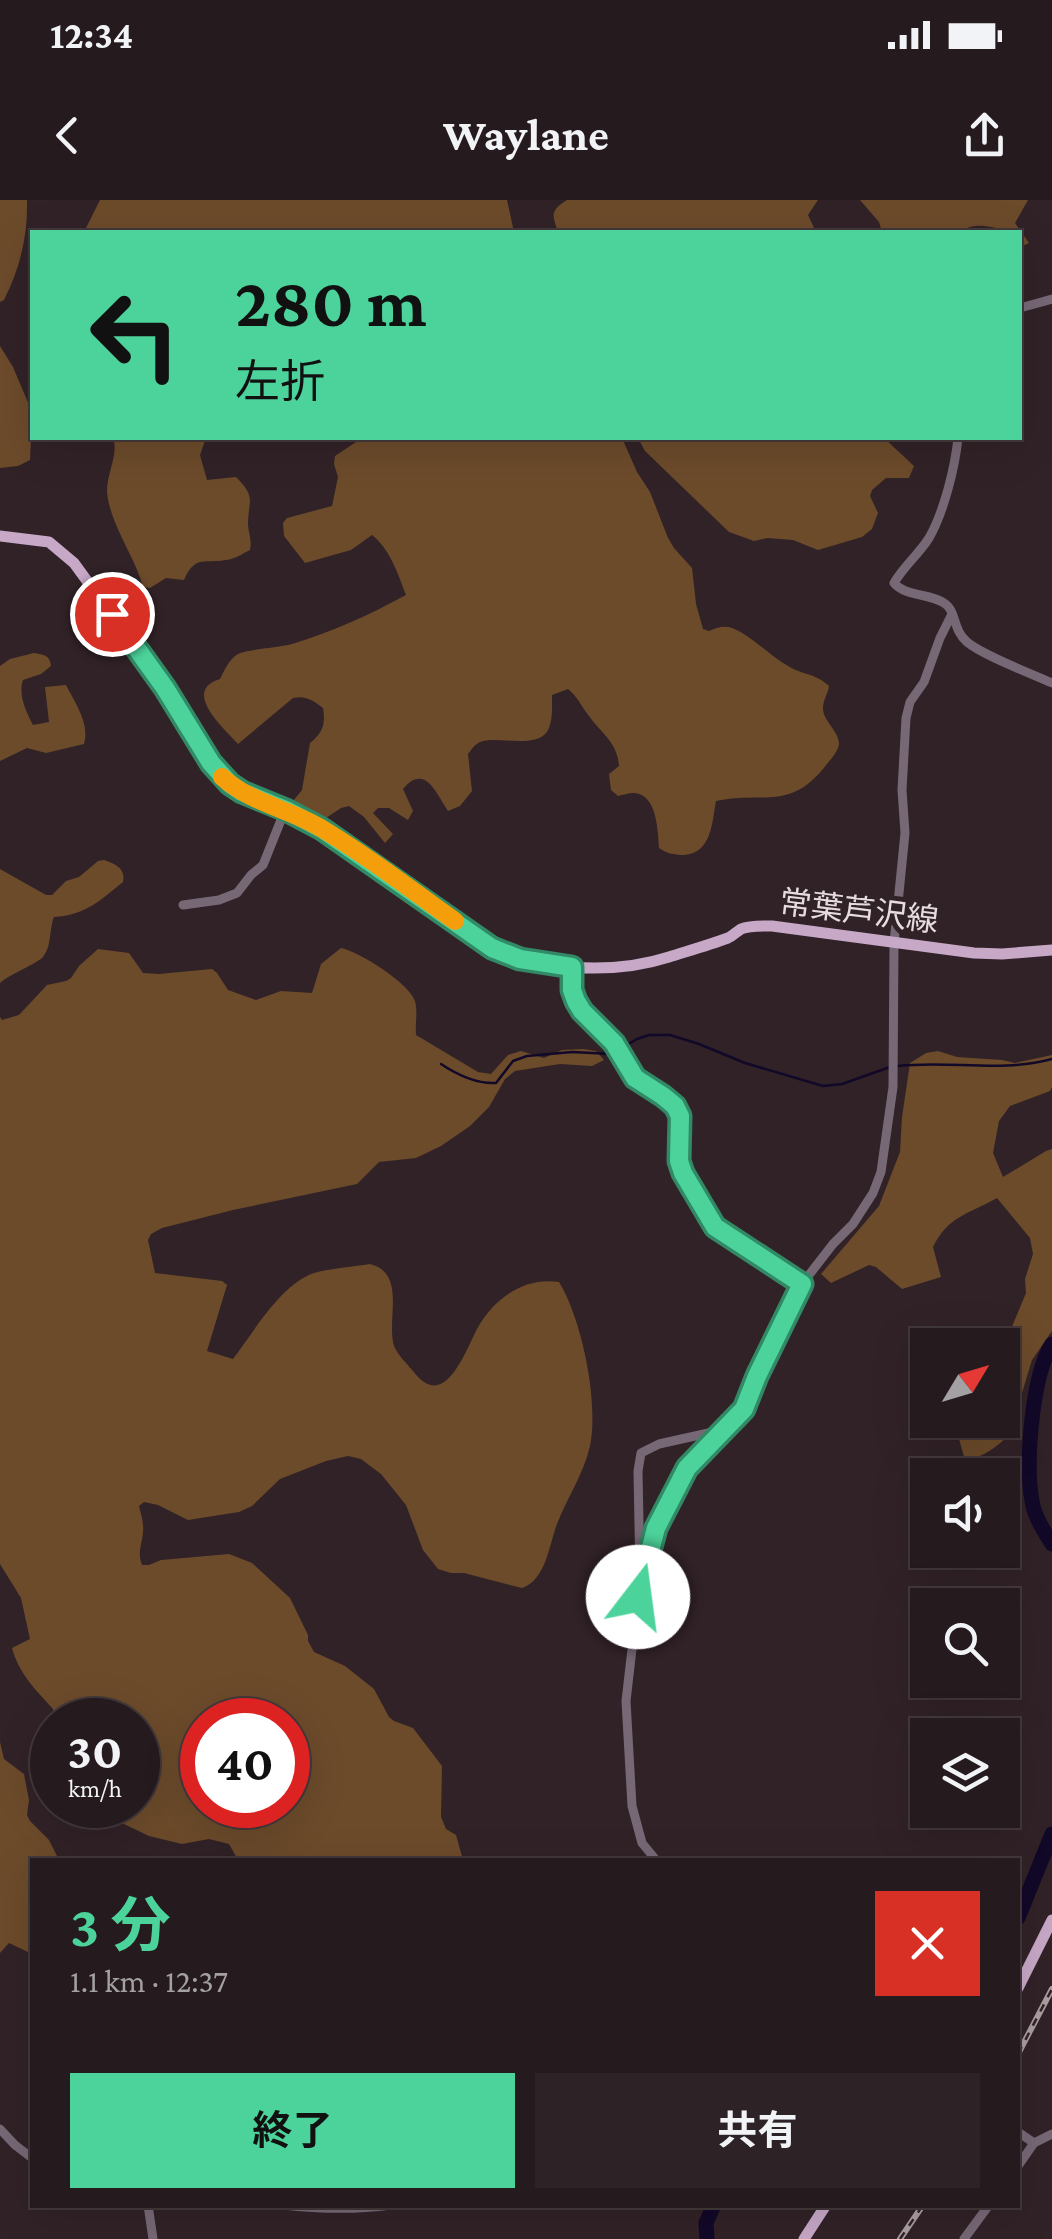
<!DOCTYPE html>
<html lang="ja">
<head>
<meta charset="utf-8">
<style>
  :root { --surface:#251a1d; --page:#2d2326; --text:#f1f3f6; --muted:#a3a1a4; --line:#42383b; --accent:#4cd39b }
  body { margin:0; font-family:"Crimson Pro","Noto Sans JP",serif; background:var(--page); color:var(--text); height:100vh; display:flex; flex-direction:column; font-size:38px; white-space:nowrap }
  * { box-sizing:border-box; margin:0 }
  p { font-size:32px; color:var(--muted) }
  .icon { flex:none; width:55px; height:55px; fill:none; stroke:currentColor; stroke-width:2; stroke-linecap:round; stroke-linejoin:round }
  .map { position:relative; flex:1; overflow:hidden }
  .side { position:absolute; left:30px; top:1658px; width:990px; height:350px; display:flex; flex-direction:column; background:var(--surface); border-radius:0px; box-shadow:0 10px 40px #0002,0 0 0 2px var(--line) }
  .side>* { flex:none }
  .hud { position:absolute; left:30px; top:30px; width:992px; height:210px; border-radius:0px; box-shadow:0 10px 40px #0002,0 0 0 2px var(--line); background:#4cd39b; color:#111; overflow:hidden }
  .needle { width:65px; rotate:52deg }
  .buttons { position:absolute; left:910px; top:1128px; display:grid; gap:20px }
  .buttons a { display:grid; place-items:center; width:110px; height:110px; border-radius:0px; background:var(--surface); box-shadow:0 10px 40px #0002,0 0 0 2px var(--line); font-size:50px }
  .speed { position:absolute; left:30px; top:1498px; display:flex; gap:20px; font-size:50px; font-weight:700; text-align:center }
  .speed>* { display:grid; place-content:center; width:130px; height:130px; border-radius:50%; background:var(--surface); box-shadow:0 10px 40px #0002,0 0 0 2px var(--line); line-height:1 }
  .speed small { font-size:25px; font-weight:400 }
  .speed .limit { border:15px solid #d22; background:#fff; color:#111 }
  .pin { position:absolute; display:grid; place-items:center; width:85px; height:85px; color:#fff; margin:-42px; border:5px solid #fff; border-radius:50%; box-shadow:0 2px 10px #0007 }
  .me { position:absolute; width:110px; margin:-55px; rotate:15deg; stroke-linejoin:round; filter:drop-shadow(0 0 8px #0008) }
  .turn { display:flex; align-items:center; gap:35px; height:210px; padding:0 40px; font-size:45px }
  .turn .icon { width:130px; height:130px; stroke-width:2.5 }
  .turn b { display:block; font-size:70px; line-height:85px }
  .round { display:grid; place-items:center; flex:none; width:105px; height:105px; border-radius:0px; background:var(--page) }
  .head { display:flex; align-items:center; justify-content:space-between; height:170px; padding:0 40px }
  h1 { font-size:60px; font-weight:700; line-height:75px; color:var(--accent) }
  .button { display:flex; gap:20px; margin-top:auto; padding:20px 40px }
  .button a { flex:1; height:115px; border-radius:0px; background:var(--accent); color:#111; font-size:40px; font-weight:700; line-height:115px; text-align:center }
  .button a+a { background:var(--page); color:var(--text) }
  .status { display:flex; justify-content:space-between; align-items:center; height:70px; padding:0 50px; background:var(--surface); direction:ltr }
  .status svg { height:28px; fill:currentColor }
  header { display:flex; justify-content:space-between; align-items:center; height:130px; padding:0 40px; background:var(--surface); font-size:45px; font-weight:700 }
  .map>svg:first-child { display:block }
  .forest { fill:#6c4b2b; fill-rule:evenodd }
  .lines { fill:none; stroke-linecap:round; stroke-linejoin:round }
  .stream { stroke:#120828; stroke-width:2.5 }
  .river { stroke:#120828; stroke-width:15 }
  .minor { stroke:#776876; stroke-width:9 }
  .major { stroke:#c7a8c7; stroke-width:11 }
  .rail-casing { stroke:#aa9ea1; stroke-width:6 }
  .rail { stroke:#312227; stroke-width:2.5; stroke-dasharray:8; stroke-linecap:butt }
  .route-casing { stroke:#318965; stroke-width:25 }
  .route { stroke:#4cd39b; stroke-width:18 }
  .slow { stroke:#f59e0b; stroke-width:18 }
  .labels { text-anchor:middle; dominant-baseline:central; stroke-width:10; stroke-linejoin:round; paint-order:stroke }
  .street-label { font-size:32px; fill:#e6dcde; stroke:#312227 }
</style>
</head>
<body>
<div class="status"><b>12:34</b><svg viewBox="0 0 49 12"><path d="M0 12V9h3v3zM5 12V6h3v6zM10 12V3h3v9zM15 12V0h3v12zM26 1h20v11H26zM47 4h2v5h-2z"/></svg></div>
<header><svg class="icon" aria-label="back" viewBox="0 0 24 24"><path d="M15 5l-7 7 7 7"/></svg>Waylane<svg class="icon" aria-label="share" viewBox="0 0 24 24"><path d="M12 15V3M7 8l5-5 5 5M5 13v7h14v-7"/></svg></header>
<div class="map">
<svg width="1052" height="2039" viewBox="0 0 1052 2039">
  <rect width="100%" height="100%" fill="#312227"/>
  <path class="forest" d="M0 0H27C28 36 20 68 4 100L0 102Z
    M100 0H507L514 32H84Z
    M567 0H818L808 15 816 32H558C552 14 550 11 567 0Z
    M860 0H1028L1015 23 1029 43 1020 47V32C999 32 980 18 960 32H882L879 22Z
    M0 146 13 167 32 212 30 260 18 266 0 268Z
    M113 238H206L200 255 207 280 236 277C257 298 248 300 248 325 249 335 252 340 250 350 242 354 235 359 226 360 206 364 195 354 184 380L166 378 150 388 143 387C135 356 109 323 107 291 107 273 119 253 113 238Z
    M354 238H622L637 272 650 292 668 338 674 348 692 368 696 404 703 429 709 431C716 428 724 425 732 428 754 436 775 463 801 472 813 476 819 477 829 486 828 494 823 500 823 508 823 521 838 530 839 543 839 552 828 562 823 569 788 611 761 591 716 601 712 622 712 653 684 655 674 655 666 653 659 648 658 631 657 594 634 593 628 593 623 595 618 596L611 590 609 574 619 566C618 543 601 533 589 516 581 506 578 497 568 489L552 495C552 505 553 518 549 528 540 551 498 535 480 542 474 545 472 549 468 554L472 591 460 606 448 611C436 593 425 563 403 589L413 611 408 620 389 608H378L373 613 393 634 385 643 364 617 349 606 341 608 323 620 293 601 302 590 310 543C322 533 326 525 323 508 314 501 306 495 293 498L238 544C224 528 181 491 220 479 224 471 229 459 238 454 249 449 277 448 292 444 332 432 369 415 406 395 398 374 390 349 372 335L351 350 305 363 284 336 283 323 287 318 332 306 338 277 334 264 335 256 356 242Z
    M638 238H884L914 266 909 278H886L872 290 870 296 878 313 872 329 862 337 818 350 793 340 767 338 754 341 729 332 645 251Z
    M34 453C44 455 50 455 51 466L41 474 23 480C18 495 26 511 33 525L49 522 45 487 66 485C75 503 90 523 84 544L46 553 27 548 0 561V466L10 459Z
    M104 660C115 664 126 668 123 682 99 701 86 715 54 717 49 729 52 746 43 757 38 763 10 774 0 783V669L46 695H52L66 681 79 677 98 661Z
    M341 748C360 752 409 783 415 801 418 812 415 824 416 835L478 872 491 874 508 855 521 851 544 858 562 850 583 849 596 851 604 860 592 866 560 864 515 871 505 879 489 907 470 926 441 946 416 958 379 962 357 984 233 1010 162 1028 151 1034 148 1040 155 1073 222 1081 227 1085 207 1151 233 1159C253 1133 281 1084 314 1073 332 1068 352 1067 370 1064 407 1073 386 1120 394 1146 397 1154 407 1164 413 1171 444 1213 465 1152 477 1129 494 1098 524 1077 559 1082 582 1119 599 1203 590 1246 584 1273 567 1298 557 1324 549 1345 546 1380 522 1388L464 1373H451L438 1369 423 1350 406 1305 381 1274 361 1259 348 1256 326 1261 280 1279 252 1306 239 1312 188 1320 158 1305 144 1302 139 1306C141 1315 144 1323 143 1332 142 1345 137 1352 142 1365H149L161 1360 229 1354 252 1363 290 1398 308 1435V1441L314 1452 345 1466 374 1489 389 1517 394 1521 413 1528 442 1566 441 1617 446 1629 456 1635 463 1660H238L229 1644 209 1639 182 1644 149 1636 124 1624 84 1613 73 1606 138 1605V1520H53V1509C36 1490 19 1474 12 1448L30 1439 21 1398 0 1364V817L2 820 19 815 47 785 66 781 71 778 79 766 98 749 129 753 143 773 159 774 212 769 217 773 228 790 256 800 281 791 312 793 321 764ZM202 1520H288V1605H202Z
    M938 851 957 857 1002 860 1015 863 1052 855V887L1050 891 1010 906 999 921 993 953 1003 977 1046 951 1052 949V1131L1032 1160 1009 1235C998 1246 981 1259 965 1260L959 1239 947 1220H1002L1003 1148 1026 1093 1025 1079 1033 1054 1030 1038 997 998C969 1014 948 1016 933 1047L941 1077 902 1089 876 1067 869 1065 831 1083 821 1074 879 1006 900 952 902 917 910 863 926 853Z
    M0 1542 4 1559 24 1574 29 1600 27 1615 30 1621 49 1640 59 1660H32V1754L9 1743 0 1753Z"/>
  <g class="lines">
    <path class="stream" d="M441 864C456 874 477 884 496 883L513 861 527 856 572 852 612 854 637 839 649 835H670L699 844 745 863 823 886 842 884 890 867
      M898 866C950 860 1001 873 1052 859"/>
    <path class="river" d="M1052 1144C1032 1176 1025 1263 1032 1301 1034 1316 1044 1331 1052 1344
      M1018 1718 1052 1634
      M707 2039 706 2023 714 2005"/>
    <path class="minor" d="M1020 108 1052 99
      M958 238C955 267 944 312 929 338 919 354 904 366 894 383 906 397 929 393 944 403 957 411 952 429 967 442 984 456 1030 473 1052 483
      M183 705 219 700 237 693 251 675 263 665 285 610
      M572 767V790L582 811 614 843 635 879 663 896 675 907 680 915 679 961 683 973 715 1027 802 1084
      M640 1376 638 1271 641 1253 659 1244 722 1230
      M656 1660 642 1643 632 1606 626 1501 638 1397 656 1329 687 1268 744 1209 757 1175 802 1084 833 1044 853 1024 873 993 881 972 893 887 894 743 905 633 902 590 906 518 910 502 924 482 940 438 952 414
      M0 1929 15 1945 32 1958
      M1018 1932 1034 1943
      M1018 1966 1034 1943 1052 1934
      M148 2005 153 2039
      M283 2005C319 2009 355 2010 391 2005
      M964 2039 989 2005"/>
    <path class="major" d="M0 336 49 342 74 363 165 488 211 563 231 584 242 592 285 610 322 629 480 740C529 772 613 775 669 757 688 751 709 745 728 738 733 736 736 732 741 729 750 725 762 726 772 726L974 753 1002 754 1052 750
      M1018 1788 1052 1720
      M804 2039 826 2005"/>
    <defs>
      <path id="rail" d="M1018 1854 1052 1789
        M900 2039 923 2005"/>
    </defs>
    <use href="#rail" class="rail-casing"/>
    <use href="#rail" class="rail"/>
  </g>
  <g class="lines">
    <defs>
      <path id="route" d="M112 414 165 488 211 563 230 584 242 592 286 610 322 629 492 748 520 759 572 767V790L576 801 582 811 614 843 635 878 663 896 675 906 680 916 679 961 683 973 715 1027 802 1084 757 1176 744 1209 687 1268 656 1328 638 1397"/>
    </defs>
    <use href="#route" class="route-casing"/>
    <use href="#route" class="route"/>
    <path class="slow" d="M222 577C249 602 288 609 319 627 367 655 411 690 455 721"/>
  </g>
  <g class="labels">
    <g class="street-label">
      <text transform="translate(859 711) rotate(7)">常葉芦沢線</text>
    </g>
  </g>
</svg>
<div class="buttons">
<a><svg class="needle" viewBox="-14 -14 28 28"><path d="M0-13l5 13h-10z" fill="#e53935"/><path d="M0 13l5-13h-10z" fill="#a3a1a4"/></svg></a>
<a><svg class="icon" aria-label="sound" viewBox="0 0 24 24"><path d="M4 9h4l5-4v14l-5-4H4zM17 9q2 3 0 6"/></svg></a>
<a><svg class="icon" aria-label="search" viewBox="0 0 24 24"><circle cx="10" cy="10" r="6"/><path d="M15 15l6 6"/></svg></a>
<a><svg class="icon" aria-label="layers" viewBox="0 0 24 24"><path d="M12 4l9 5-9 5-9-5zM3 14l9 5 9-5"/></svg></a>
</div>
<div class="speed"><div>30<small>km/h</small></div><div class="limit">40</div></div>
<div class="pin" style="left:112px;top:414px;background:#d93025"><svg class="icon" aria-label="arrive" viewBox="0 0 24 24"><path d="M6 21V4h12l-3 4 3 4H6"/></svg></div>
<svg class="me" style="left:638px;top:1397px" viewBox="-20 -20 40 40"><circle r="19" fill="#fff"/><path d="M0-13L10 11 0 6-10 11z" fill="#4cd39b"/></svg>
<div class="hud">
<div class="turn"><svg class="icon" aria-label="left" viewBox="0 0 24 24"><path d="M17 20v-9H6M10 6l-5 5 5 5"/></svg><div><b>280 m</b>左折</div></div>
</div>
<section class="side">
<div class="head"><div><h1>3 分</h1><p>1.1 km · 12:37</p></div><a class="round" style="background:#d93025;color:#fff"><svg class="icon" aria-label="close" viewBox="0 0 24 24"><path d="M6 6l12 12M18 6L6 18"/></svg></a></div>
<div class="button"><a>終了</a><a>共有</a></div>
</section>
</div>
</body>
</html>
